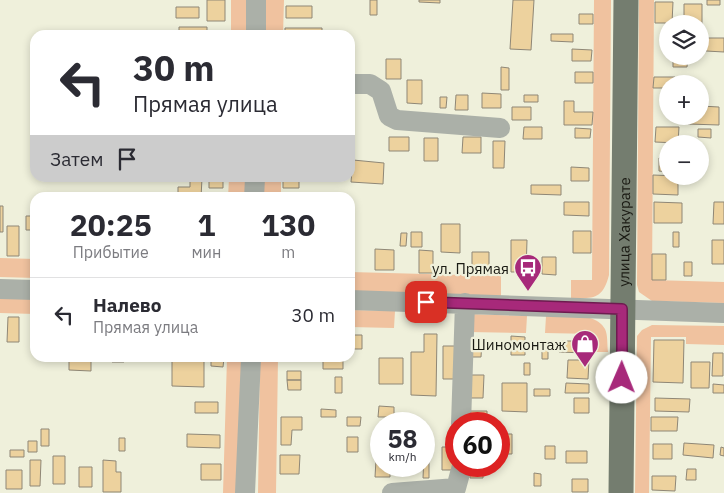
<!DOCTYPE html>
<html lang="ru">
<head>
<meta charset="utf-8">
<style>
  :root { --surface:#fff; --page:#f2f2f3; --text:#2b2b33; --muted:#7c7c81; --line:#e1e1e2 }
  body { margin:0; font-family:"IBM Plex Sans",sans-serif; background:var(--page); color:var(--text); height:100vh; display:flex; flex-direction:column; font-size:19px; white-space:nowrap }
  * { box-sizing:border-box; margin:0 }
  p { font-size:16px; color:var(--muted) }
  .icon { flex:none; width:28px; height:28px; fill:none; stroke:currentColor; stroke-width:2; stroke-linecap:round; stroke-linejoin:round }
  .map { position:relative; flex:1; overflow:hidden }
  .sheet { position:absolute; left:30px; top:192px; width:325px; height:170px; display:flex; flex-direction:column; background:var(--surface); border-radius:15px; box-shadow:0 2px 8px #0003 }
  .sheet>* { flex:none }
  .hud { position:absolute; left:30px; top:30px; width:325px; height:152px; border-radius:15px; box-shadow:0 2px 8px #0003; background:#fff; color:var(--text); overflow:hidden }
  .controls { position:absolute; left:659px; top:15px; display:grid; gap:10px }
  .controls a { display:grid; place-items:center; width:50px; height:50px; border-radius:50%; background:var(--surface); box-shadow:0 2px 8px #0003; font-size:25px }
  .speed { position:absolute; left:370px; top:412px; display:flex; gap:10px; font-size:25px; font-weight:700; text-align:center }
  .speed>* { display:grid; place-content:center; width:65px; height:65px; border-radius:50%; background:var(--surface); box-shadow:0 2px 8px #0003; line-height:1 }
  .speed small { font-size:12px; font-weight:400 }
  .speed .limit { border:8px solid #d22; background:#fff; color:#111 }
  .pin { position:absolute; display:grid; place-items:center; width:42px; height:42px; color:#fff; margin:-21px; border-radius:10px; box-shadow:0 2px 8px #0006 }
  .me { position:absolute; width:55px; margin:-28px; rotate:1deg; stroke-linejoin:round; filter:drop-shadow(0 0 4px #0008) }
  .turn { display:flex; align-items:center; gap:18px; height:105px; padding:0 20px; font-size:22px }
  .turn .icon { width:65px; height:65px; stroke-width:2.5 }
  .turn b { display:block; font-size:35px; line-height:42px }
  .then { display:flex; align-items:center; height:48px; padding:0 20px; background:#0003; gap:10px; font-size:19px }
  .eta { display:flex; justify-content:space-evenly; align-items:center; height:85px; text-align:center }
  .eta b { font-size:30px; font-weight:700; line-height:35px }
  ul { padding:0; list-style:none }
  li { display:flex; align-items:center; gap:15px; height:75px; padding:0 20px; border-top:1px solid var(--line) }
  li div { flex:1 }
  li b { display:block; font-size:19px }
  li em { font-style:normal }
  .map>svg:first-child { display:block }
  .green { fill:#f0c29f }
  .building { fill:#edd29e; stroke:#8f8776 }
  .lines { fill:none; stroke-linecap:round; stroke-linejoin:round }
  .minor { stroke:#abb0a8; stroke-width:20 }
  .major { stroke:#747d6f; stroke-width:25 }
  .route-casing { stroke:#6d1b4f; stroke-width:12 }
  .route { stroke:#a7297a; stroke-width:9 }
  .labels { text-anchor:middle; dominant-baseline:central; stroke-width:4.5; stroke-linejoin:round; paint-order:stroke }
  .street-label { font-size:15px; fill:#1a1a13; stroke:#eff0db }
  .poi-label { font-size:15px; fill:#1a1a13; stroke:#eff0db; text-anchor:end }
</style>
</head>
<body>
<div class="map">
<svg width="724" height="493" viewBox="0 0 724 493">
  <rect width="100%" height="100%" fill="#eff0db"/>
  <path class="green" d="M231 0H248L247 35H231Z
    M262 0H284L283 35H262Z
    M594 0H611L609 275C603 299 593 299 571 298V280H592Z
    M639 0H654L652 280 724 282V303L652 301 639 292 637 285Z
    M229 178H246L245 197 228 198Z
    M261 178H281V197L261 198Z
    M0 258 35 259V278L0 277Z
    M350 272 501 276V296L350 291Z
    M0 297H35V314L0 313Z
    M350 310 395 311 394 328 350 327Z
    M469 314 527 316 526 333 469 332Z
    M546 316C563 317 595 311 605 329 608 335 607 345 608 352H593L594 334 545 333Z
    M652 325 724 326V345L686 344V337H651L649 493H635L637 336 642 330Z
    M227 358H244L239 493H223Z
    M260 358H278L276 493H258Z"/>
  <path class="building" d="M207 0H225V21H207Z
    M370 0H377V15H370Z
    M419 0H440V3L419 2Z
    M513 0H534L531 50 510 49Z
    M707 0H720V5H707Z
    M655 2H673L672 23H655Z
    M684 4H702V27L700 24H684Z
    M286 6H312V18H286Z
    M176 7H199V18H176Z
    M579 14H593V24H579Z
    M179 27H207V35H179Z
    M285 28H322V35H285Z
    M551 34H573V42L551 41Z
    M706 38H724V52L706 51Z
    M572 49 592 50 591 61H572Z
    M673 56H688L687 67H673Z
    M386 59H401V79H386Z
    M501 67 509 68V90H501Z
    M575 72H593V83H575Z
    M654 77H675V84H668V88H653Z
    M407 80H422V104L407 103Z
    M482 93 501 94V108H482Z
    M456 95H468V110H455Z
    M524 95H538V102H524Z
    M440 97H447L446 108H440Z
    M564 101H574V112H593L592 125H564Z
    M700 106 719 107V125L688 124V116H700Z
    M512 107H531V120H512Z
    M524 127H542V139H523Z
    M656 127H679L678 143 655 142Z
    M575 128 591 129 590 138H575Z
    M698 129H711V138L698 137Z
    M389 137H409V151H389Z
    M463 137H481V153H462Z
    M424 138H438V161H424Z
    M493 141H505L504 168H493Z
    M659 158H668V172L659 171Z
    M353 160 384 163 383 184 351 182Z
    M571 167 589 168V181H571Z
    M653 175 678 176V195L653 194Z
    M190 178H202L201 198H178V187H190Z
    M209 178H223V188H209Z
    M283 180H299V188H283Z
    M531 185H561V195L531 194Z
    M283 196H298V198H283Z
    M564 202H589V216L564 215Z
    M654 202 682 203V223H654Z
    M714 202H724V224H713Z
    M0 206H3V232H0Z
    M26 216H33V230H26Z
    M441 224H460V253L441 252Z
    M7 226H19V256H7Z
    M573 231H591V253H573Z
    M411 232H422V247H411Z
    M673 232H679V247H673Z
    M401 233H407L406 246H400Z
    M511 240H527L526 272H511Z
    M712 240H724V264H712Z
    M375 249 394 250V270H375Z
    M419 250 433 251V273H419Z
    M472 252H489V274L472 273Z
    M350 254H354V270H350Z
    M652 254H666V280H652Z
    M542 257H556V275L542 274Z
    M684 262H692V276H684Z
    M8 317H19V342H7Z
    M424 334H437L436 396 411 395V352H424Z
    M350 335H362V349H350Z
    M511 336 525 337V355H511Z
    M468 340 482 341 481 357H468Z
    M654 340H684L683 383 653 382Z
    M559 341H585V353L559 352Z
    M542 344H548V359H542Z
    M443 346H458V379H443Z
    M713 353H723V376H712Z
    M69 358 91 359V371L69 370Z
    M112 358H124V362H112Z
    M211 358H224L223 367 211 366Z
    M323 358H343V369H323Z
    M379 358H403V384H379Z
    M568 360H589L588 379 567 378Z
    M172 361H204V387L172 386Z
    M691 362H710L709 388H691Z
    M524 363H530V375H524Z
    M287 371H301V380H287Z
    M470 375H484L483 398H470Z
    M335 377H342V393H335Z
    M287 380H301V390H288Z
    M502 383H527V412L502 411Z
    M566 383 589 384V393H565Z
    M713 384 724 385V393H713Z
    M534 389H550V396H534Z
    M574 398H589V413H574Z
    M655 398 690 399 689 412 655 411Z
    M195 402H218V413H195Z
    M379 406 394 407V417H378Z
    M321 409 336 410V417H321Z
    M469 411H487V419H469Z
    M281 417H302V430H292L291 445H281Z
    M347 417H361L360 426H347Z
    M651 417H678L677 431H651Z
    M41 429H49V446H41Z
    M187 434 220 435V448L187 447Z
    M499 434H512V454H499Z
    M347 437H358V452H347Z
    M119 438H125V451H119Z
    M28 441H37V452H28Z
    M684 443 714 445 713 458 683 455Z
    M653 444H672V459H653Z
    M545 446H555V459H545Z
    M442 447H456V470H442Z
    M721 447 724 448V456L720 455Z
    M10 450H24V457H10Z
    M566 451H587V463H566Z
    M280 455H300L299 474H280Z
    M424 455H429V478H423Z
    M53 456H65V484H53Z
    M30 460H41L40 486H30Z
    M103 460 116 461V472H121V492H103Z
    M376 460H381V466H390V477H375Z
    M201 464H221V480H201Z
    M407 466H416L415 471H407Z
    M470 466H483V478H470Z
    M79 467H92V487H79Z
    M687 469H696V480H686Z
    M6 470H22V489H6Z
    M534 473 541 474V486H534Z
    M652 476H676L675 491 652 490Z
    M572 479H588V492H572Z"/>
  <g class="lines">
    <path class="minor" d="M256 35V0
      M350 84H370L381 91 389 116 397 120 500 128
      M254 198 255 178
      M0 289 35 290
      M350 300 724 313
      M461 424 465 303
      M245 493 251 358
      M392 493 456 488 462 466"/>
    <path class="major" id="s1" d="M621 493 626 0"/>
  </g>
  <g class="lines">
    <defs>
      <path id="route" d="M426 302 622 309V378"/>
    </defs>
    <use href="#route" class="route-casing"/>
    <use href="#route" class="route"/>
  </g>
  <defs>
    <symbol id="bus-pin" viewBox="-11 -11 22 30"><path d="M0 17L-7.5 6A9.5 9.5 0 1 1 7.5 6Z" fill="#a7297a" stroke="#eff0db"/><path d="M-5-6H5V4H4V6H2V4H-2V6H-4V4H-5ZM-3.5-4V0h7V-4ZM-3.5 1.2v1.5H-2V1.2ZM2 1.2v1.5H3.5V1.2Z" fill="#fff"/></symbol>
    <symbol id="shop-pin" viewBox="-11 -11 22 30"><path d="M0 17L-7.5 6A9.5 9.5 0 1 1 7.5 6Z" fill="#a7297a" stroke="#eff0db"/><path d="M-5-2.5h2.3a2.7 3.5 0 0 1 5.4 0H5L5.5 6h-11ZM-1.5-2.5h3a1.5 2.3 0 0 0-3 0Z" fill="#fff"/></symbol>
  </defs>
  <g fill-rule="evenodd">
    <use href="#bus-pin" x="512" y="252" width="32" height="43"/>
    <use href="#shop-pin" x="569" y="328" width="32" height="43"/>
  </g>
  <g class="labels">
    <g class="street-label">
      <text stroke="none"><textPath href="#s1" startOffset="261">улица Хакурате</textPath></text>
    </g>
    <g class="poi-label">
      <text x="509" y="268">ул. Прямая</text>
      <text x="566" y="344">Шиномонтаж</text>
    </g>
  </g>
</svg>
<div class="controls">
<a><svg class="icon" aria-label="layers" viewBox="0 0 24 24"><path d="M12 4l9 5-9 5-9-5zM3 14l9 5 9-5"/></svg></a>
<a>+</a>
<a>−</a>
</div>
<div class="speed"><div>58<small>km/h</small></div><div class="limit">60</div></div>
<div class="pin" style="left:426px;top:302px;background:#d93025"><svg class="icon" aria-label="arrive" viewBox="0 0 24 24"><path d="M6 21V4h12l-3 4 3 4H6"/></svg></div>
<svg class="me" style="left:622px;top:378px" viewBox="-20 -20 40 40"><circle r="19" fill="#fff"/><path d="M0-13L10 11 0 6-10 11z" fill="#a7297a"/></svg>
<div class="hud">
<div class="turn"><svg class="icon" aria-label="left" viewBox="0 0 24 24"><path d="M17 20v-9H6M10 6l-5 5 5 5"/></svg><div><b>30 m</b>Прямая улица</div></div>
<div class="then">Затем<svg class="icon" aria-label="arrive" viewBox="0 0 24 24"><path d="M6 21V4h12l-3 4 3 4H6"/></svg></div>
</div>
<section class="sheet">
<div class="eta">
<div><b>20:25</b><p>Прибытие</p></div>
<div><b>1</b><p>мин</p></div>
<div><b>130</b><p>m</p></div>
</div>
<ul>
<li><svg class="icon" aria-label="left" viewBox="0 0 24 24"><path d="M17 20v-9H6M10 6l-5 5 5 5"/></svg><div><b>Налево</b><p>Прямая улица</p></div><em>30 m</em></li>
</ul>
</section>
</div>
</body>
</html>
